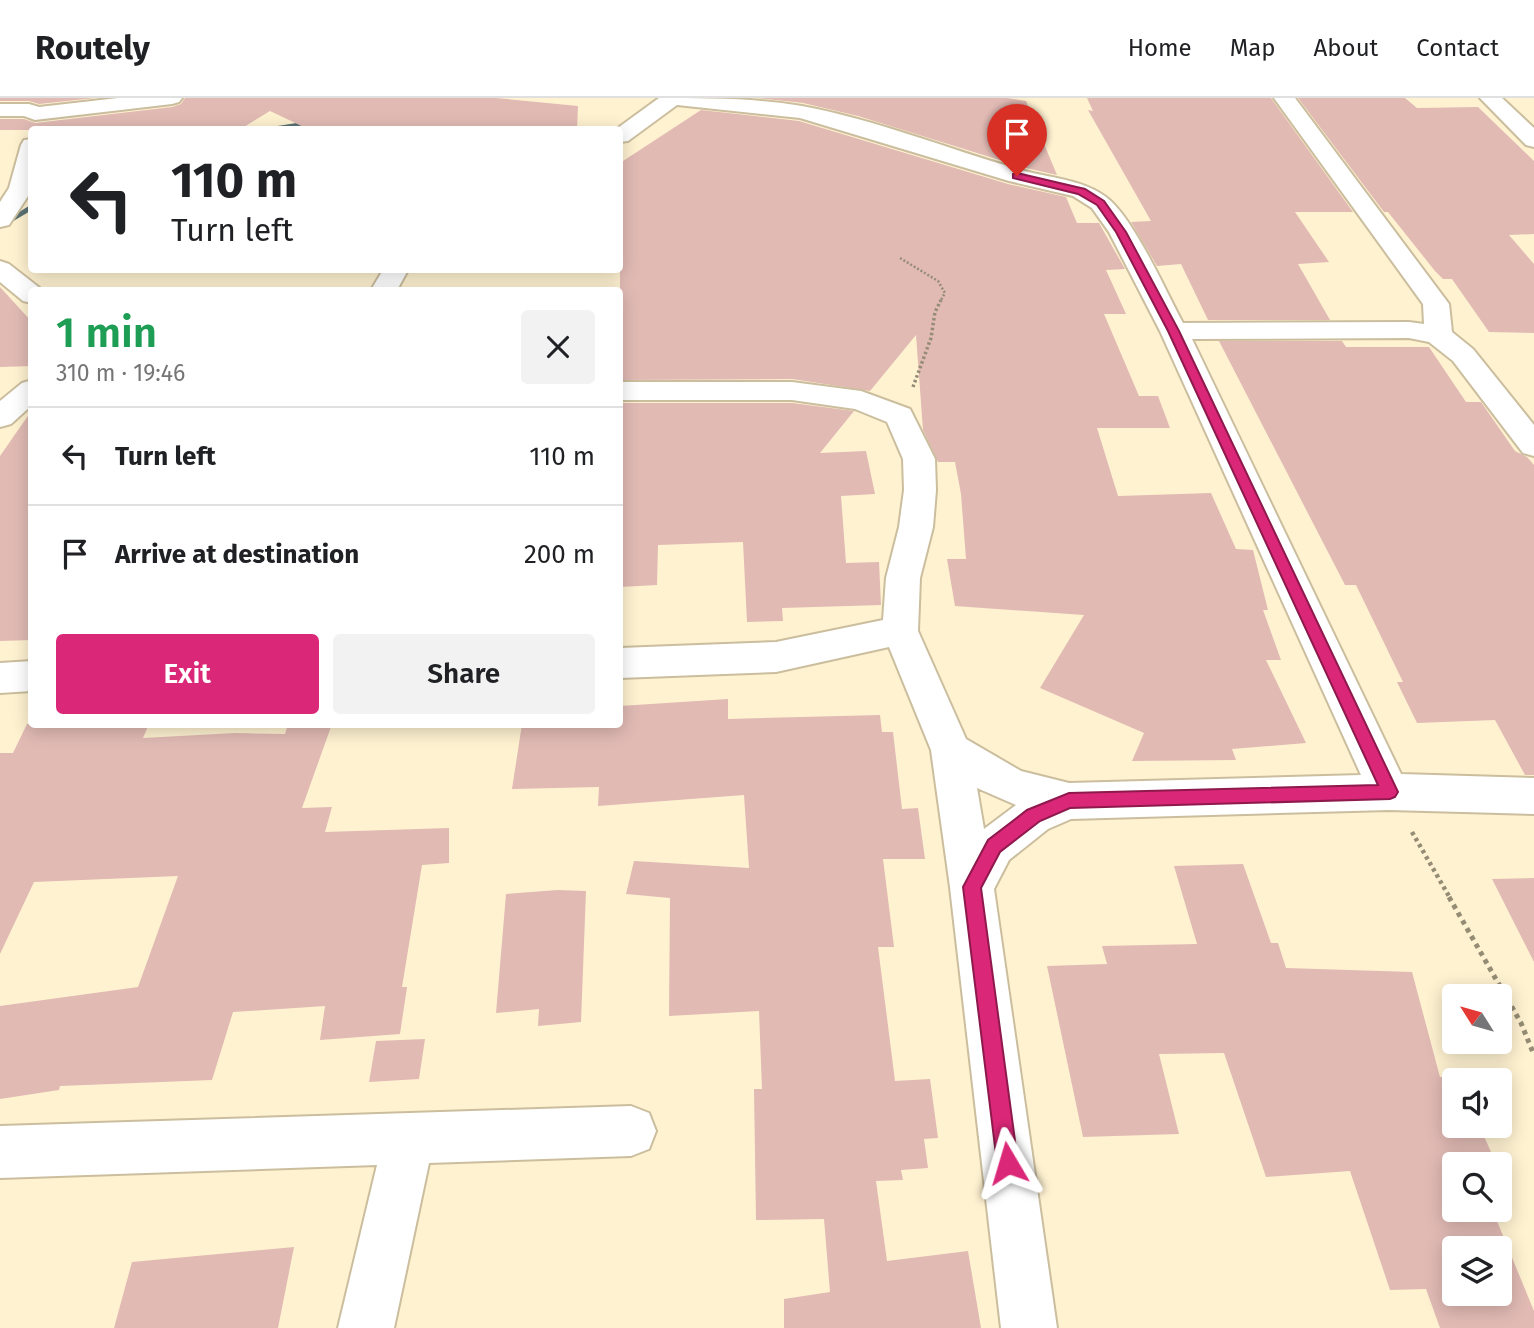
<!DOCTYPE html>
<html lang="en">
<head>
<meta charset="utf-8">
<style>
  :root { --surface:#fff; --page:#f2f2f2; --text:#202124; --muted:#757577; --line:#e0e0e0; --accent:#db2777 }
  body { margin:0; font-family:"Fira Sans",sans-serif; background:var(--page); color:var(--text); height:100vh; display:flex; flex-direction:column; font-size:26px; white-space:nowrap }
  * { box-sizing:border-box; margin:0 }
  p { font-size:23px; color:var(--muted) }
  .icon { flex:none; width:38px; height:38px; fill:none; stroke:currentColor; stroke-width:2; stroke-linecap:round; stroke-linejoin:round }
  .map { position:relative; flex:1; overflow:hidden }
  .sheet { position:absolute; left:28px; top:189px; width:595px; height:441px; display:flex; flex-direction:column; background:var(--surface); border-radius:7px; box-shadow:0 4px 18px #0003 }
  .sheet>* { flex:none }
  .top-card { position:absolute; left:28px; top:28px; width:595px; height:147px; border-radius:7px; box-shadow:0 4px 18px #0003; background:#fff; color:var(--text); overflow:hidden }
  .needle { width:46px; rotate:307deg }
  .controls { position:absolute; left:1442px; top:886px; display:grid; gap:14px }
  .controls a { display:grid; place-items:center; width:70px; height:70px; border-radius:7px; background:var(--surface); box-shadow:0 4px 18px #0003; font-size:35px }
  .pin { position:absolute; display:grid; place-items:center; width:60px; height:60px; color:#fff; margin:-72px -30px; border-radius:50% 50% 50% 0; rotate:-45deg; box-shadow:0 0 7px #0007 }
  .pin .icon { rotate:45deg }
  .me { position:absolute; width:77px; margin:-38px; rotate:353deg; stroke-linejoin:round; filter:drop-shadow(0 0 5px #0008) }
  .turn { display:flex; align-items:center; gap:24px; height:147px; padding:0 28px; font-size:32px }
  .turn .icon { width:91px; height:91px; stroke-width:2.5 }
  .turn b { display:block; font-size:49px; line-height:60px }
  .round { display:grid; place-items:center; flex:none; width:74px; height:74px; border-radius:7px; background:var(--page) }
  .overview { display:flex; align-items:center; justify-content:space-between; height:119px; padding:0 28px }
  h1 { font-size:42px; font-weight:600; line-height:52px; color:#1e9e55 }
  .cta { display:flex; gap:14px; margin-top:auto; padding:14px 28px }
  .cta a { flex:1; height:80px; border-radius:7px; background:var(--accent); color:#fff; font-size:28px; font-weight:600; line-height:80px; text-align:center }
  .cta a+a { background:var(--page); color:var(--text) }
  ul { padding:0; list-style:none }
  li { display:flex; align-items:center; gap:21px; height:98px; padding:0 28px; border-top:2px solid var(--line) }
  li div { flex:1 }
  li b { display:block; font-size:26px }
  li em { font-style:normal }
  header { display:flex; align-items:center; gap:42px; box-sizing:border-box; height:98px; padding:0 35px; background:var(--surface); border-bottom:2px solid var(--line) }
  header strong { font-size:33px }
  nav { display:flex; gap:38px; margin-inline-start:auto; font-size:24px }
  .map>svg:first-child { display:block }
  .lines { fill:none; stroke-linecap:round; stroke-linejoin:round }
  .stream { fill:#5a7174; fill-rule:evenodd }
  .building { fill:#e1bab4; fill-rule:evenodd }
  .minor-casing { stroke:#cbbe9e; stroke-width:4 }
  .path-far3 { stroke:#958c75; stroke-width:2.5; stroke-dasharray:2 2; stroke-linecap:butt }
  .path-far2 { stroke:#958c75; stroke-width:3.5; stroke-dasharray:2.5 2.5; stroke-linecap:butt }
  .path-far1 { stroke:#958c75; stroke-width:4.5; stroke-dasharray:3.5 3.5; stroke-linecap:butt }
  .path { stroke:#958c75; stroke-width:5; stroke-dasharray:4.5 4.5; stroke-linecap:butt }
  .minor { fill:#fff; fill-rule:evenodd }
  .route { fill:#db2777; stroke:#8e194d; stroke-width:2 }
</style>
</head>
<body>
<header>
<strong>Routely</strong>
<nav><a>Home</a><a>Map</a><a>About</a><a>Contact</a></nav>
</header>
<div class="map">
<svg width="1534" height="1230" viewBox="0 0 1534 1230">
  <rect width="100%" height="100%" fill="#fff2d1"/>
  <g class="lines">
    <path class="stream" d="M315 22 317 23V25L275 32H253Z
      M32 106V112L0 131V126Z"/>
  </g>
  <path class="building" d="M0 0H95L39 6 29 3H0Z
    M185 0H496L578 8 577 32H310L270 13 239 32H0V21H24L35 25 172 9 181 6Z
    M757 0H1007L1026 3 1057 77 1022 69 858 18 803 5Z
    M1087 0H1271L1353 114H1295L1329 164 1298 166 1330 222H1208L1181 166 1157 168 1131 124 1151 123 1088 12 1093 13Z
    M1298 0H1405L1417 10 1478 9 1534 63V136L1509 137 1534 166V235L1489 234 1452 181H1443L1435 173 1388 114H1384Z
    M701 12 799 23 1008 86 1066 99 1077 125H1099L1125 171 1106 172 1126 216H1104L1139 298H1158L1170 330H1097L1118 398 1211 395 1236 451 1253 452 1268 512H1263L1281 562H1266L1306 645 1232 651 1236 662 1132 663 1144 635 1040 590 1084 517 955 508 947 461H966L961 396 955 364H938L923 332 916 237 870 293 792 281 620 282V65Z
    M0 189 32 224V268L0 269Z
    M1219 243H1342L1346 249H1429L1466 304H1481L1515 353 1527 359 1534 367V677H1525L1495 622 1417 625 1397 584H1403L1356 487H1345Z
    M620 305H792L854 313 820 355 866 353 875 396 841 398 846 465 879 464 881 507 782 510 783 523 747 524 743 444 658 447 657 487 620 489Z
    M32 312V542L0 543V358Z
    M728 601V621L880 617 882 634H893L902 711 918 710 925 761H883L894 849H878L895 983 930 981 938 1040 924 1041 928 1070 901 1072 903 1082 876 1083 887 1163 968 1153 981 1230H784V1201L830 1194 824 1121 756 1122 754 991H762L759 913 669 918 670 800 626 796 634 763 749 770 744 697 598 708 599 689 512 691 522 626H620V608Z
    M27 626H149L143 640 235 635 285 636 288 626H332L302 710 332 709 325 734 449 730V765L422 767 402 889H407L400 936 320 942 325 908 233 914 212 982 60 988 59 992 0 1001V908L138 889 178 778 34 784 0 856V655H13Z
    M1243 766 1271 845H1278L1286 870 1412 874 1440 979 1457 978 1459 982H1454V1027H1479L1491 1054 1469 1056 1474 1066H1454V1111H1492L1534 1213V1230H1440L1426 1191 1390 1192 1350 1073 1266 1079 1224 955 1159 956 1179 1036 1083 1039 1047 868 1107 866 1102 848 1197 846 1174 768ZM1454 1150H1500V1195H1454Z
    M1534 780V864L1492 781Z
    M558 792 586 793 581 924 538 928 539 911 496 915 506 796Z
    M425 941 419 981 369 984 376 943Z
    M294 1149 278 1230H114L132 1164Z"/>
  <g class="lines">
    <defs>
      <path id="minor" d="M118 0H182L179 4 172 6 35 22 24 18H0V6H29L39 9Z
        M659 0C707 0 755 0 802 8 877 22 948 51 1021 72 1049 80 1082 81 1106 99 1134 120 1165 192 1183 225L1409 224 1424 226 1423 206 1274 0H1295L1449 206 1452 234 1473 251 1534 327V358L1523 355 1453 263 1429 244 1409 240 1192 241 1401 676 1534 680V716L1389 712 1071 721 1048 731 1009 762 994 791 1057 1230H1001L950 789 931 652 889 549 776 574 620 580V550L776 544 883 522 886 480 899 429 904 392 903 361 887 324 855 311 792 302H620V284H792L861 293 910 311 935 361 936 392 933 429 920 480 918 533 966 641 1021 673 1069 685 1361 677 1160 233 1109 134 1092 110 1073 98 1009 83 800 20 677 7 628 43 620 44V32H615ZM977 690 1016 707 984 731Z
        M1480 0H1502L1534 30V49L1526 47Z
        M32 41V92L9 127 0 129V104L9 90 21 47 24 42Z
        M0 163 9 166 41 191 32 192V205L23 203 0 184Z
        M383 172H408L397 192H371Z
        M32 282V307L11 326 0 329V303L22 285Z
        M32 563V593L0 595V565Z
        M631 1008 649 1015 656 1033 649 1051 631 1058 429 1065 394 1230H338L377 1067 0 1080V1028Z"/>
    </defs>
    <use href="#minor" class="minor-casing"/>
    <path class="path-far3" d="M900 160 938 183 945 195 940 204"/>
    <path class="path-far2" d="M913 289 931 240 935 214 941 202"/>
    <path class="path-far1" d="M1412 734 1450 800"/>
    <path class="path" d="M1449 799 1521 925 1534 957"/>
    <use href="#minor" class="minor"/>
  </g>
  <path class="route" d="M1017 75 1085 91 1104 103 1126 134 1179 233 1398 694 1395 699 1390 701 1070 710 1040 723 1000 754 981 790 1018 1065 1015 1072 1008 1075 1000 1072 997 1065 963 789 988 742 1027 712 1069 695 1378 687 1168 233 1116 134 1097 107 1078 96 1013 80V76Z"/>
</svg>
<div class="controls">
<a><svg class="needle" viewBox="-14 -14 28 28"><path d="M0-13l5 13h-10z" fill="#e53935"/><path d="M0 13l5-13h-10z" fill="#757577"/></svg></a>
<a><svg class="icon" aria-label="sound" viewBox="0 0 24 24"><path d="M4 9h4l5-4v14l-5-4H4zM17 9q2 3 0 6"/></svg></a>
<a><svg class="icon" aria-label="search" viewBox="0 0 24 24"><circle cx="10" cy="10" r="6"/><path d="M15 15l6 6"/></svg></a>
<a><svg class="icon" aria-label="layers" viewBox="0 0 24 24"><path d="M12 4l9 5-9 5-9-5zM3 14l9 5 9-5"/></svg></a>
</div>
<div class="pin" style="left:1017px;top:78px;background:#d93025"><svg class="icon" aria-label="arrive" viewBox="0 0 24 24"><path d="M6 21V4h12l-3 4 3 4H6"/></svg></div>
<svg class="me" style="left:1008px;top:1065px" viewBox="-20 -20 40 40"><path d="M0-17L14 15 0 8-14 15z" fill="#db2777" stroke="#fff" stroke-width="4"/></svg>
<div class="top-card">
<div class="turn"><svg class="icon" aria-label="left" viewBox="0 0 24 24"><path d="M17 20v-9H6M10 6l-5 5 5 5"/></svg><div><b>110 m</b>Turn left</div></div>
</div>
<section class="sheet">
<div class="overview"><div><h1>1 min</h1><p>310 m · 19:46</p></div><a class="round"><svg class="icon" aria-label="close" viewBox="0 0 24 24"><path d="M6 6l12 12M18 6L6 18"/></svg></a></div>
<ul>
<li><svg class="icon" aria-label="left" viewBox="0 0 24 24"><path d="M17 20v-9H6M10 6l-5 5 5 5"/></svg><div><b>Turn left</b></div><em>110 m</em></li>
<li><svg class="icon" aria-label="arrive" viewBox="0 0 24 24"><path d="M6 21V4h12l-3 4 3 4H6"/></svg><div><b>Arrive at destination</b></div><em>200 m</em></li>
</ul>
<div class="cta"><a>Exit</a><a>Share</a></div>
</section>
</div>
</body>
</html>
